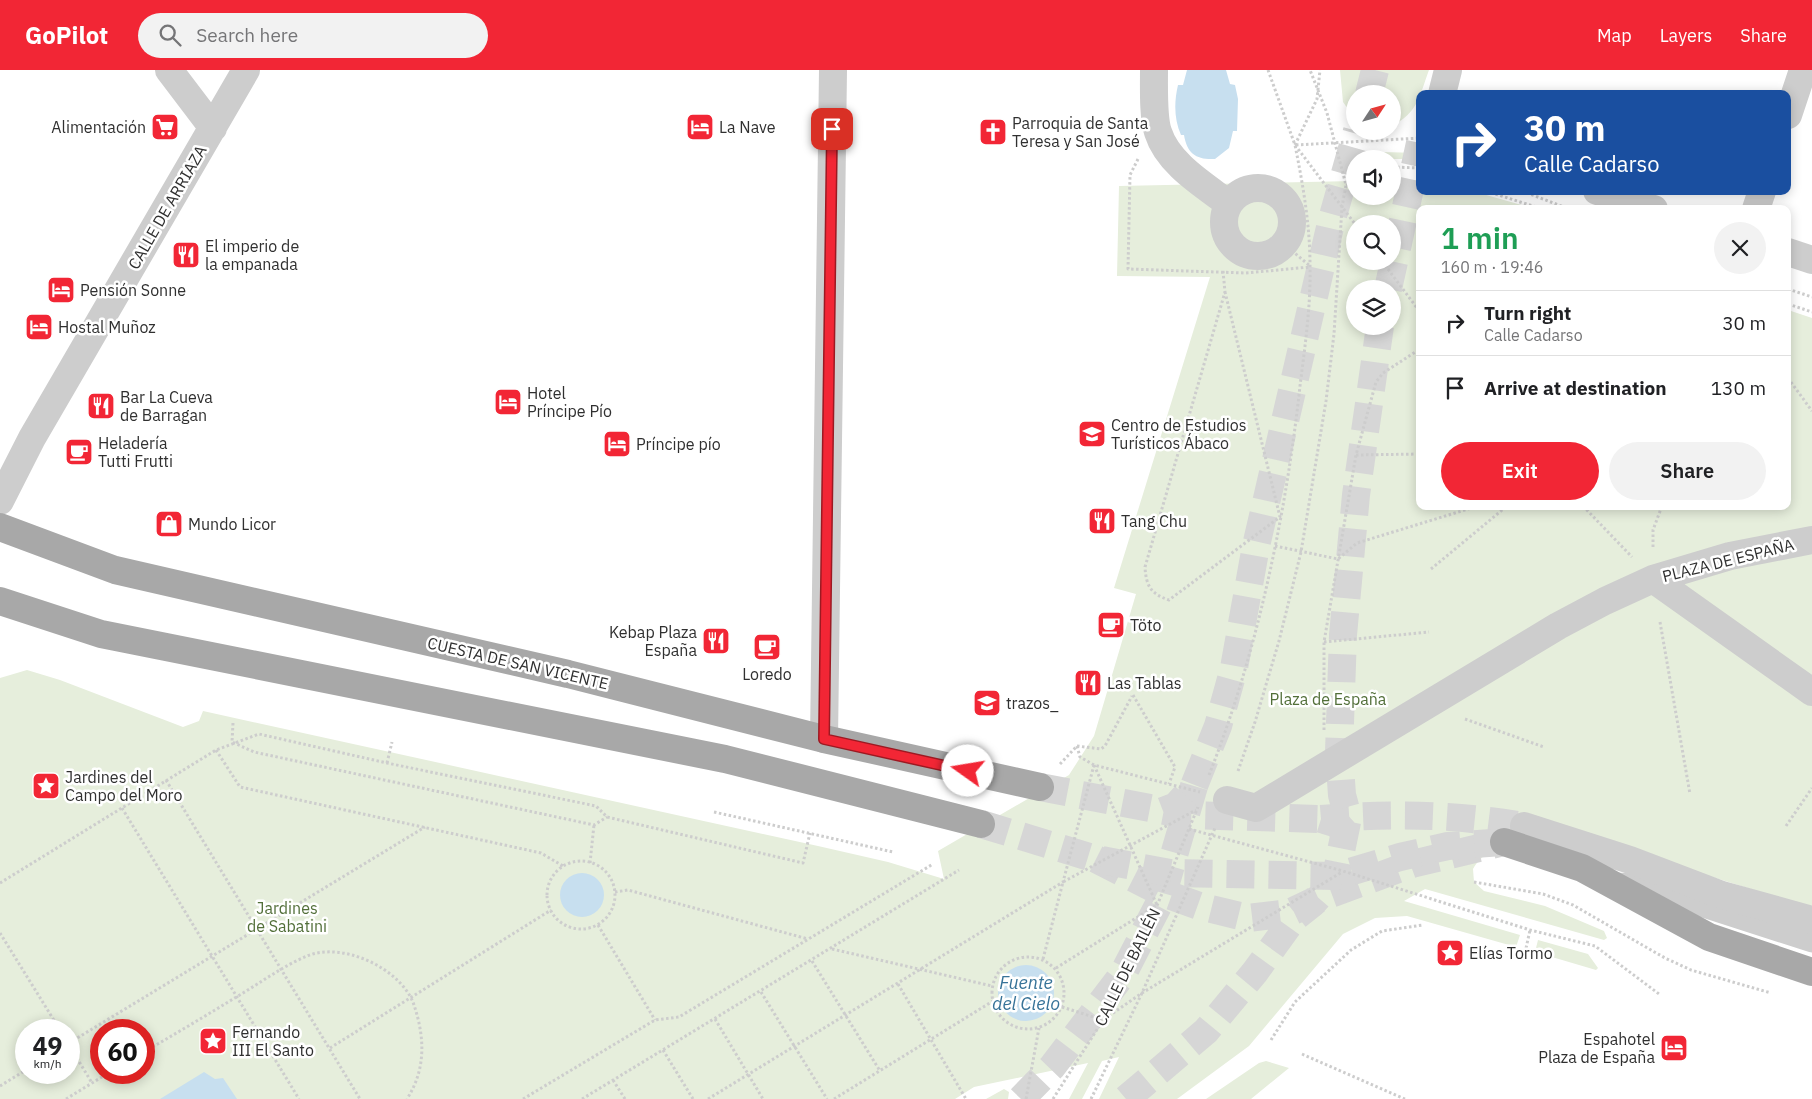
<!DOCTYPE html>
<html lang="en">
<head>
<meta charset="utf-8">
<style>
  :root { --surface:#fff; --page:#f2f2f2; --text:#202124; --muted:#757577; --line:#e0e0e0; --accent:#f22635 }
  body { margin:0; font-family:"IBM Plex Sans",sans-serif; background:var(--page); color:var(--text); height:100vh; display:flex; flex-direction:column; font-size:19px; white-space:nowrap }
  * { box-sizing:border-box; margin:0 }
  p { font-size:16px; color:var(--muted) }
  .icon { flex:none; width:28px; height:28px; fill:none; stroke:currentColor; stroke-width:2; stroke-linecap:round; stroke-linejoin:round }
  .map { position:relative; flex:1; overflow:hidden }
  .drawer { position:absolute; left:1416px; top:135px; width:375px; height:305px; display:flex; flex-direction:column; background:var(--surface); border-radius:10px; box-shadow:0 2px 12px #0003 }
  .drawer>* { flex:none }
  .top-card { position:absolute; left:1416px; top:20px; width:375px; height:105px; border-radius:10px; box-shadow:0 2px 12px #0003; background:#1a4fa0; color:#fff; overflow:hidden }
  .needle { width:32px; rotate:54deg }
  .tools { position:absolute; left:1346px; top:15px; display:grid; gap:10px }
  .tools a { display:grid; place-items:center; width:55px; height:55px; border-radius:50%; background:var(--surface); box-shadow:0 2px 12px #0003; font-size:25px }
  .speed { position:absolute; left:15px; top:949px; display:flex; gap:10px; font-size:25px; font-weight:700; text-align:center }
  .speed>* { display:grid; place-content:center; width:65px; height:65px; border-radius:50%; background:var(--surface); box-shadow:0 2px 12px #0003; line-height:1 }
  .speed small { font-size:12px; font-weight:400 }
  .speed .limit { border:8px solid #d22; background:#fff; color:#111 }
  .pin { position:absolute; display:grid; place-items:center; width:42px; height:42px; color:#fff; margin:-21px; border-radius:10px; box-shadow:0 2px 8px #0006 }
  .me { position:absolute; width:55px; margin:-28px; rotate:283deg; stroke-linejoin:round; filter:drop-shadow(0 0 4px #0008) }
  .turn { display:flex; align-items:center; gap:18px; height:105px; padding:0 25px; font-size:22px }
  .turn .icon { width:65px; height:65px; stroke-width:2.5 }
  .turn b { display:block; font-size:35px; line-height:42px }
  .round { display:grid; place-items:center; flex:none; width:52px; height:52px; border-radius:26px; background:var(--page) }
  .headline { display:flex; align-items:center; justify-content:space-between; height:85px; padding:0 25px }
  h1 { font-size:30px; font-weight:600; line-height:38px; color:#1e9e55 }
  .button { display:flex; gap:10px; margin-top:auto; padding:10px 25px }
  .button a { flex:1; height:58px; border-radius:30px; background:var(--accent); color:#fff; font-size:20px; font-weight:600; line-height:58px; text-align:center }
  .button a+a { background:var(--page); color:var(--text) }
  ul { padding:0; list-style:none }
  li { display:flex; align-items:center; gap:15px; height:65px; padding:0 25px; border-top:1px solid var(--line) }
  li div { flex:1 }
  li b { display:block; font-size:19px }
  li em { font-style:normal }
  header { display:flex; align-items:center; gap:30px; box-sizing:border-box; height:70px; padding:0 25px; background:var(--accent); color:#fff }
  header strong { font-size:24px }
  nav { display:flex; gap:28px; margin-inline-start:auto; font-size:18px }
  .search { width:350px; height:45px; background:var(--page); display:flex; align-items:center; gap:12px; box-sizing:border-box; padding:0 18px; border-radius:28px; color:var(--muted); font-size:19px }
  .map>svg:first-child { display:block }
  .green { fill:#e6eedc; fill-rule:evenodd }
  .water { fill:#c7dfef }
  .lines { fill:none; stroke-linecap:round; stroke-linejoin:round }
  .street-tunnel { stroke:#d6d6d6; stroke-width:28; stroke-dasharray:28 14; stroke-linecap:butt }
  .secondary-tunnel { stroke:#d6d6d6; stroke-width:28; stroke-dasharray:28 14; stroke-linecap:butt }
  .primary-tunnel { stroke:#d6d6d6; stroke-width:28; stroke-dasharray:28 14; stroke-linecap:butt }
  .path { stroke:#cdcdcd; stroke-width:3; stroke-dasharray:2.5 2.5; stroke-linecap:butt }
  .lane { stroke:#cdcdcd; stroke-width:19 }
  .street { stroke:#cdcdcd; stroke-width:28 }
  .primary { stroke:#a8a8a8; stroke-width:28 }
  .route-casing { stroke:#9d1922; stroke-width:12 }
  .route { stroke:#f22635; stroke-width:9 }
  .labels { text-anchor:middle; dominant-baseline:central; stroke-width:5; stroke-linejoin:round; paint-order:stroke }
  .poi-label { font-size:16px; fill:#303030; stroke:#fff; text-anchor:start }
  .street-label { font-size:16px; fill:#303030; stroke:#fff }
  .park-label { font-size:16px; fill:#526f39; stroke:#fff }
  .water-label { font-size:18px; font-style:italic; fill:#377398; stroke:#fff }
</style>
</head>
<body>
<header>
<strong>GoPilot</strong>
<div class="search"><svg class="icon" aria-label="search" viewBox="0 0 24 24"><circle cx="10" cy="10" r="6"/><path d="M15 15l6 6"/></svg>Search here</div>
<nav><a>Map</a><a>Layers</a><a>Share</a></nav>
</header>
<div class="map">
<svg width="1812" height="1029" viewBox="0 0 1812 1029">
  <rect width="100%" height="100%" fill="#fff"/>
  <path class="green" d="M1340 0H1429C1420 24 1418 43 1393 55L1392 24H1355V49L1343 32Z
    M1382 82 1420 83V89H1355V96H1348L1344 88 1346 85Z
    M1420 110V121H1472L1536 139H1420V436H1788V240L1812 248V838L1538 753C1520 763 1483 780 1473 799L1474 812 1484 821 1545 836 1604 861 1607 868 1604 870 1425 819 1404 831 1520 865 1516 877 1407 846 1375 848 1343 864 1249 976 1177 1029H1099L1119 987 1102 991 1082 1029H1069L1088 993 974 1017 955 1029H0V608L27 600 60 610 183 657 199 651 203 641 818 776 888 792 944 809 938 781 1069 705 1094 666 1136 524 1114 518 1210 207 1117 206 1119 116 1355 111V126H1392L1393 111ZM1355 154H1392V191H1355ZM1355 219H1392V256H1355ZM26 960H69V1002H26ZM101 960H144V1002H101Z
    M1538 870 1588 884 1598 898 1596 900 1535 882Z
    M1266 991 1289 998 1251 1029H1206L1259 993Z
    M1004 1019 1009 1022 1008 1029H986Z"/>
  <path class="water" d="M1187 0H1226L1230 14 1235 15 1238 29 1237 61H1233L1229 78 1215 89C1197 90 1187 84 1184 65H1181C1174 49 1174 32 1178 15H1183Z
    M560 825a22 22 0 1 1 44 0a22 22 0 1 1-44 0Z
    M998 923a28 28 0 1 1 56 0a28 28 0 1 1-56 0Z
    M204 1002 215 1009 223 1008 237 1029H160Z"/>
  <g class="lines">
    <path class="street-tunnel" d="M1321 749C1391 743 1454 744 1524 756"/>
    <path class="secondary-tunnel" d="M1388 219 1420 73
      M1321 749 1337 754 1345 763
      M1096 789 1163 823 1199 836 1248 848 1289 843 1325 826 1412 794 1504 772
      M1021 1029 1052 997 1123 904 1161 830 1194 716
      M1126 1029 1206 961 1255 902 1294 848 1313 833 1336 806 1348 747 1342 725 1339 682 1343 565 1356 425 1380 256"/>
    <path class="primary-tunnel" d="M1369 24 1375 0
      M1040 717 1186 745 1321 749
      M1163 741 1176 736 1194 716 1218 656 1234 598 1256 476 1331 153 1357 61
      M981 754 1096 789 1170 803 1336 806 1400 787 1448 776 1504 772"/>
    <path class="path" d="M1268 0 1295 75 1355 154
      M1295 75 1317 29 1320 0
      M1296 75 1420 68
      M1138 89 1130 105 1128 199 1246 203 1310 197
      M1392 97 1420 98
      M1346 115 1355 111
      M1486 121 1542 139
      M1522 121 1569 139
      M1284 174 1310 196
      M1382 191 1420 242
      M1223 201 1225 222 1145 497C1146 516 1151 524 1169 530L1280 447 1225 222
      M1788 219 1812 227
      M1788 234 1812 242
      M1788 308 1812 341
      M1356 385 1420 384
      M1583 436 1632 487
      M1275 476 1338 489 1357 473 1478 436
      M1653 477V460L1662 436
      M1431 499 1507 436
      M1660 552 1690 724
      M1324 572 1429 562
      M1133 625 1175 697 1169 714
      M1465 649 1544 677
      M233 653 232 672 254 682 594 755 607 747
      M1324 660V572L1356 385 1376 312 1383 303 1420 279
      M1077 676 1080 687 1094 695 1200 722
      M1077 676 1101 679 1105 676 1132 626
      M216 680 240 717 541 783 563 796
      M387 693 392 672
      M1060 694 1077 676
      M1238 701 1255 652 1279 571 1301 482 1326 331 1334 264 1342 137 1346 115 1327 43 1310 0
      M1209 705C1257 584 1286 445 1300 316 1305 276 1311 235 1310 195 1310 155 1303 115 1295 75
      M166 710 360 1029
      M122 738 299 1029
      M714 742 893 782
      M1786 756 1812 718
      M1189 759 1343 801 1530 860 1595 876 1659 924
      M547 825a34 34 0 1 1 68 0a34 34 0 1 1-68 0Z
      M590 793 594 755
      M1474 812 1543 824 1573 835 1665 888 1691 900 1771 923
      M0 813 216 680 259 664 387 693 596 736 607 747 803 793 810 763
      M615 822 628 820 808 869
      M598 855 655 950
      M0 863 60 960
      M832 879 992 916
      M1525 883 1530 860
      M992 923a36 36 0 1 1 72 0a36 36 0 1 1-72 0Z
      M1043 889 1063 812 1196 740
      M812 891 880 1001
      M1056 898 1157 835 1094 695
      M898 914 966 1029
      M761 922 827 1029
      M1062 937 1103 950 1142 923 1342 802
      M715 949 763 1029
      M1271 970 1295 932 1351 880 1382 861 1423 855
      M69 973 425 757
      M69 975 92 1013
      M330 978 551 840
      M663 980 693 1029
      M144 982C175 964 207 945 238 926 260 913 283 896 307 886 343 871 402 899 414 935 425 968 426 999 407 1029
      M1302 984 1405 1029
      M613 1010 625 1029
      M0 1016 26 1000
      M66 1029 110 1002
      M523 1029 655 950 679 947 933 794
      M582 1029 959 800
      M708 1029 1063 812 1094 695
      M834 1029 993 931
      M1026 1029 1039 958
      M1053 1029 1103 950 1136 886 1198 737
      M1091 1029 1142 923 1215 758"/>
    <path class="lane" d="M1614 812 1639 813 1664 821 1694 835 1812 873"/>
    <path class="street" d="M169 0 213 58
      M1154 0C1154 16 1153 48 1158 62 1168 94 1204 115 1229 134
      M1442 24 1448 0
      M1788 45 1803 0
      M1224 152a34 34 0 1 1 68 0a34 34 0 1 1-68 0Z
      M1597 121 1654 139
      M1756 139 1762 121
      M1788 182 1812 190
      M0 431 32 368 246 0
      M1653 509 1812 622
      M824 669 833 0
      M1227 730 1256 738 1558 556 1605 531 1653 509 1730 486 1812 470
      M1524 756 1630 790 1722 825 1812 850"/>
    <path class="primary" d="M0 457 115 500 568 604 824 669 1040 717
      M0 531 101 564 725 689 981 754
      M1504 772 1582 798 1709 867 1812 902"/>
  </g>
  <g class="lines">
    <defs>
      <path id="route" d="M832 59 824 669 968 701"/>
    </defs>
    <use href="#route" class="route-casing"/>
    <use href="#route" class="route"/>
  </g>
  <defs>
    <symbol id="supermarket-square" viewBox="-11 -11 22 22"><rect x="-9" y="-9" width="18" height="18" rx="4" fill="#f22635" stroke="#fff"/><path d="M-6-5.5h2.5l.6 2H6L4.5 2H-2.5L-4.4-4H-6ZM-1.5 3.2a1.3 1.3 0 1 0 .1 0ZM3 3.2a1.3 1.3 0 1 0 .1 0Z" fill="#fff"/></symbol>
    <symbol id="hotel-square" viewBox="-11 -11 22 22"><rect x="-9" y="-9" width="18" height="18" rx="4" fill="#f22635" stroke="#fff"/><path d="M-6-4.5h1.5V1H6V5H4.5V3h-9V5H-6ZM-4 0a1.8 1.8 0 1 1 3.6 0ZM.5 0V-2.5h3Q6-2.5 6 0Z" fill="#fff"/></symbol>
    <symbol id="church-square" viewBox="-11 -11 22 22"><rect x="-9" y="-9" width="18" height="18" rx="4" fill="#f22635" stroke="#fff"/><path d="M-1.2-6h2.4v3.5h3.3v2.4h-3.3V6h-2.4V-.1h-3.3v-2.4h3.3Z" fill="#fff"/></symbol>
    <symbol id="restaurant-square" viewBox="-11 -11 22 22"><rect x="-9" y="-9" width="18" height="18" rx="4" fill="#f22635" stroke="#fff"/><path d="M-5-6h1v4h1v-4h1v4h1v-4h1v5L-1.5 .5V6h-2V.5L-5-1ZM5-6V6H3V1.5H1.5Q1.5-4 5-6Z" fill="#fff"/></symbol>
    <symbol id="school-square" viewBox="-11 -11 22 22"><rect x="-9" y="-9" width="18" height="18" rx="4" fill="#f22635" stroke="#fff"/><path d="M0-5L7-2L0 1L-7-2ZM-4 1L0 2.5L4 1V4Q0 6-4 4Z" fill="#fff"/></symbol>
    <symbol id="cafe-square" viewBox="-11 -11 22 22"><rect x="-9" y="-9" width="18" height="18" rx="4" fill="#f22635" stroke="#fff"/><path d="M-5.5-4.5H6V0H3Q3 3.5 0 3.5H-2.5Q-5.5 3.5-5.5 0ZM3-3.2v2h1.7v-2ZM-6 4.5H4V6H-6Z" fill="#fff"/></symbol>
    <symbol id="shop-square" viewBox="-11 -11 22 22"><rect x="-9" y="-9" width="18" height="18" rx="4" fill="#f22635" stroke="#fff"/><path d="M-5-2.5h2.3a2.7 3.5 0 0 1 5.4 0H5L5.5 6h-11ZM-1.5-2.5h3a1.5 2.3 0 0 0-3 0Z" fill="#fff"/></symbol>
    <symbol id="university-square" viewBox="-11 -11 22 22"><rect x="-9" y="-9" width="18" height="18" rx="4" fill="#f22635" stroke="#fff"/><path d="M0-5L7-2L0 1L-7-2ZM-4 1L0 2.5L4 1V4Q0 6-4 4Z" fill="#fff"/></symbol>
    <symbol id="sight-square" viewBox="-11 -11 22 22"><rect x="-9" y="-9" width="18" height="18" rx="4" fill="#f22635" stroke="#fff"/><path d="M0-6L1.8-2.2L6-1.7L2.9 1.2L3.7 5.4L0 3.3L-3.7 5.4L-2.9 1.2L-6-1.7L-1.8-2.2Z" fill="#fff"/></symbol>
  </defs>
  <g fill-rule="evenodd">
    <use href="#supermarket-square" x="149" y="41" width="32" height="32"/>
    <use href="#hotel-square" x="684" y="41" width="32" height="32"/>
    <use href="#church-square" x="977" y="46" width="32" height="32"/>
    <use href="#restaurant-square" x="170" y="169" width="32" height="32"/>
    <use href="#hotel-square" x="45" y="204" width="32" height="32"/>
    <use href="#hotel-square" x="23" y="241" width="32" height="32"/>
    <use href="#hotel-square" x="492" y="316" width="32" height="32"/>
    <use href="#restaurant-square" x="85" y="320" width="32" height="32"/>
    <use href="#school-square" x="1076" y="348" width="32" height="32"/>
    <use href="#hotel-square" x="601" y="358" width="32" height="32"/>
    <use href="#cafe-square" x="63" y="366" width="32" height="32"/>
    <use href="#restaurant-square" x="1086" y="435" width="32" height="32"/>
    <use href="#shop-square" x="153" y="438" width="32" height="32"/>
    <use href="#cafe-square" x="1095" y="539" width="32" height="32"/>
    <use href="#restaurant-square" x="700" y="555" width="32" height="32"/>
    <use href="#cafe-square" x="751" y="561" width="32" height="32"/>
    <use href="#restaurant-square" x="1072" y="597" width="32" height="32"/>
    <use href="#university-square" x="971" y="617" width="32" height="32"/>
    <use href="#sight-square" x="30" y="700" width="32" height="32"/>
    <use href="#sight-square" x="1434" y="867" width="32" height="32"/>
    <use href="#sight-square" x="197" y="955" width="32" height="32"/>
    <use href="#hotel-square" x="1658" y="962" width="32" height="32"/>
  </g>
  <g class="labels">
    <g class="poi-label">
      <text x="1012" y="53">Parroquia de Santa<tspan x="1012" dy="18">Teresa y San José</tspan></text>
      <text x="146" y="57" text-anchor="end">Alimentación</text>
      <text x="719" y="57">La Nave</text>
      <text x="205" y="176">El imperio de<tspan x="205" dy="18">la empanada</tspan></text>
      <text x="80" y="220">Pensión Sonne</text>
      <text x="58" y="257">Hostal Muñoz</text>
      <text x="527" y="323">Hotel<tspan x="527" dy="18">Príncipe Pío</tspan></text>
      <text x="120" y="327">Bar La Cueva<tspan x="120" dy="18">de Barragan</tspan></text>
      <text x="1111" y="355">Centro de Estudios<tspan x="1111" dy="18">Turísticos Ábaco</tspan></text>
      <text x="98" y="373">Heladería<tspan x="98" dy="18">Tutti Frutti</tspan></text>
      <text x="636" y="374">Príncipe pío</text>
      <text x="1121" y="451">Tang Chu</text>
      <text x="188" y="454">Mundo Licor</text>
      <text x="1130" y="555">Töto</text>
      <text x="697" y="562" text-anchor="end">Kebap Plaza<tspan x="697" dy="18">España</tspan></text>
      <text x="767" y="604" text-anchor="middle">Loredo</text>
      <text x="1107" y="613">Las Tablas</text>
      <text x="1006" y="633">trazos_</text>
      <text x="65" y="707">Jardines del<tspan x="65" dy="18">Campo del Moro</tspan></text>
      <text x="1469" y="883">Elías Tormo</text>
      <text x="232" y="962">Fernando<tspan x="232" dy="18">III El Santo</tspan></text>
      <text x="1655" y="969" text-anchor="end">Espahotel<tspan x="1655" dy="18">Plaza de España</tspan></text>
    </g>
    <g class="street-label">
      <text transform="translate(167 137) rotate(-60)">CALLE DE ARRIAZA</text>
      <text transform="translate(1728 490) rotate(-14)">PLAZA DE ESPAÑA</text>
      <text transform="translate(518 593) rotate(13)">CUESTA DE SAN VICENTE</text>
      <text transform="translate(1127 897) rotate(-64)">CALLE DE BAILÉN</text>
    </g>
    <g class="park-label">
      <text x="1328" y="629">Plaza de España</text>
      <text x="287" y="838">Jardines<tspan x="287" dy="18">de Sabatini</tspan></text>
    </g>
    <g class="water-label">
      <text x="1026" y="912">Fuente<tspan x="1026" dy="21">del Cielo</tspan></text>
    </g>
  </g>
</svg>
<div class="tools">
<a><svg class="needle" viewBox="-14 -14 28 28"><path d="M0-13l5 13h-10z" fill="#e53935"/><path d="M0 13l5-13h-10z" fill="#757577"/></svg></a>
<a><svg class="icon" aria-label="sound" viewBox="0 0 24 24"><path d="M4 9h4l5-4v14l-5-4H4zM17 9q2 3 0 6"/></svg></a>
<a><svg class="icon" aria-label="search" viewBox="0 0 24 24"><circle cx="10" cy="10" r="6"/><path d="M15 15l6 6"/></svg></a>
<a><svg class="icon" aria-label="layers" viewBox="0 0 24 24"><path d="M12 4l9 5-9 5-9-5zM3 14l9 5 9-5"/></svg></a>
</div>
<div class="speed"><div>49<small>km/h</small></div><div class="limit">60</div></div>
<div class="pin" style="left:832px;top:59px;background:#d93025"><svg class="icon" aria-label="arrive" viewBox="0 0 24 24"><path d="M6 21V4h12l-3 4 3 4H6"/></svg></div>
<svg class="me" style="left:968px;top:701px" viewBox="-20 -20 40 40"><circle r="19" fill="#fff"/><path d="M0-13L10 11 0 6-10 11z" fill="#f22635"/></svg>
<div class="top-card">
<div class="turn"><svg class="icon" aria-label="right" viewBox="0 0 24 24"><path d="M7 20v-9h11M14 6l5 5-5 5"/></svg><div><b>30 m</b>Calle Cadarso</div></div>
</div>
<section class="drawer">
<div class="headline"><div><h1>1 min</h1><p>160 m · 19:46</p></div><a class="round"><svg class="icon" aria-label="close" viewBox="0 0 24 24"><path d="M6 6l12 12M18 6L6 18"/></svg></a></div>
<ul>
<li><svg class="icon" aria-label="right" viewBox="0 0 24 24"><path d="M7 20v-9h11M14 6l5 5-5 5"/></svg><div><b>Turn right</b><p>Calle Cadarso</p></div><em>30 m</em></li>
<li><svg class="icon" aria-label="arrive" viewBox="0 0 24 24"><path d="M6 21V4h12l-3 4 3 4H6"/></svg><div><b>Arrive at destination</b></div><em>130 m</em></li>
</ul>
<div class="button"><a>Exit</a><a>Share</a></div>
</section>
</div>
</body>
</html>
